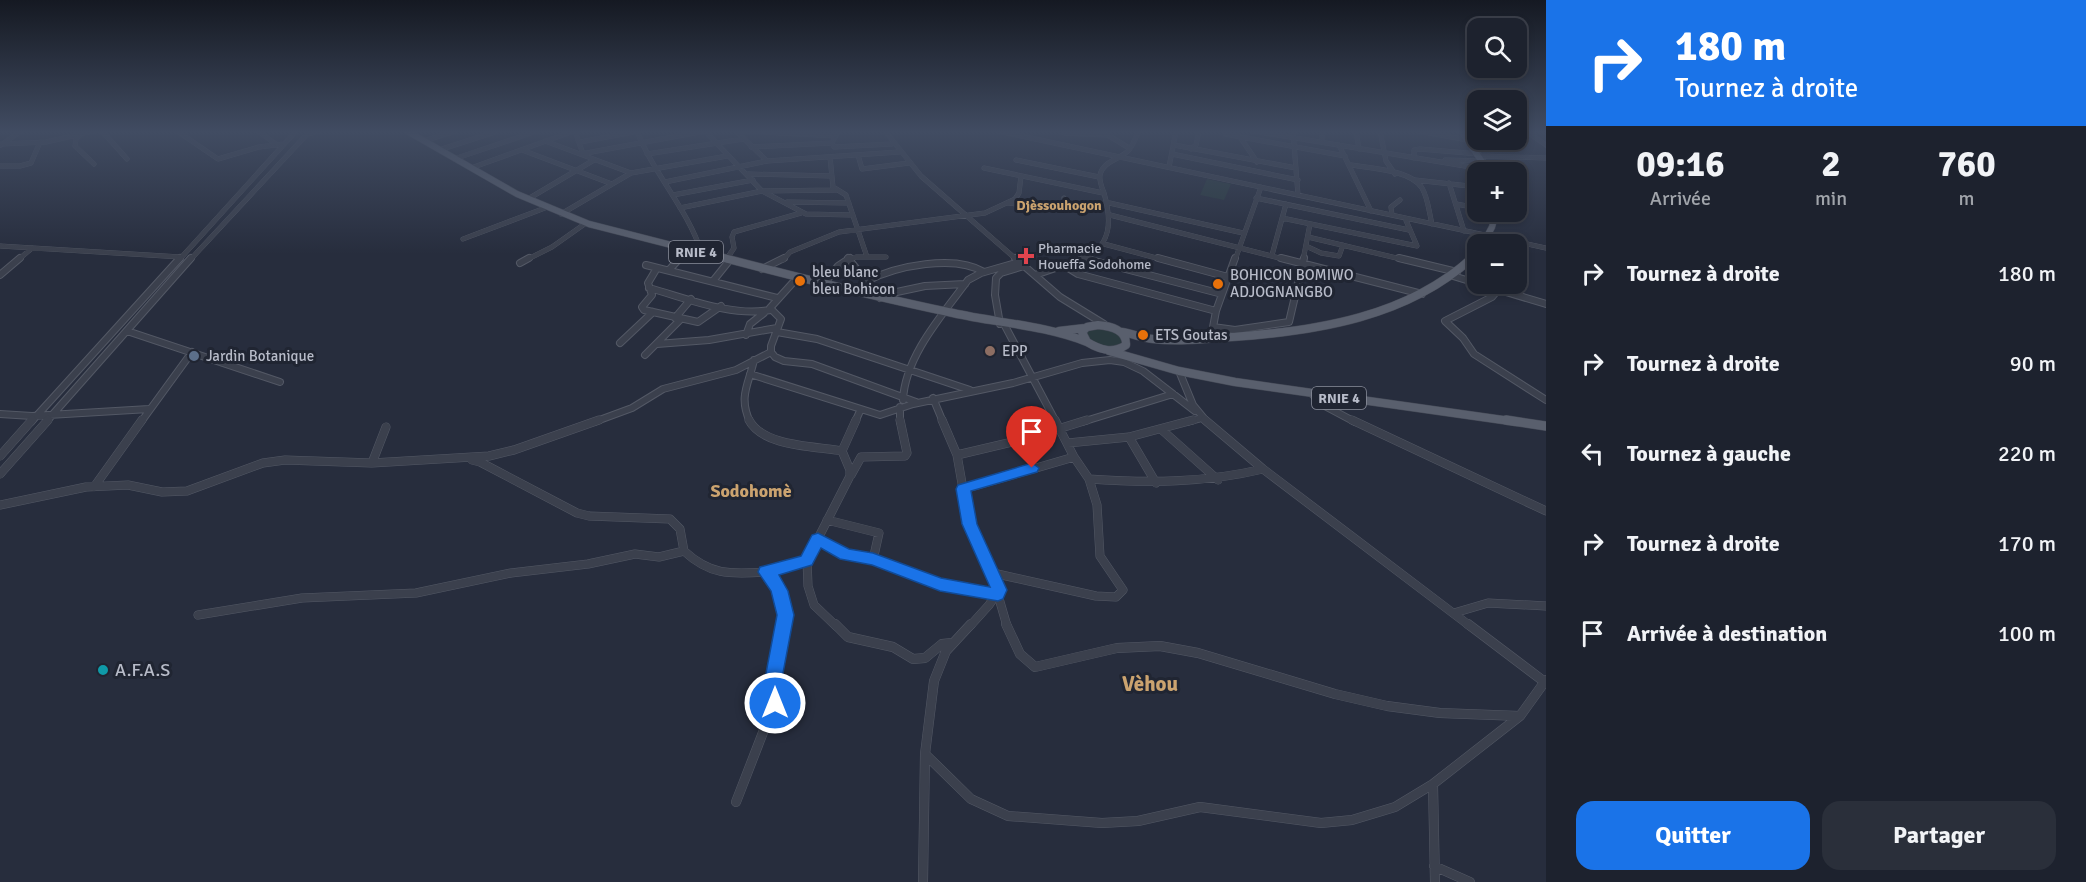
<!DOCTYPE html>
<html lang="fr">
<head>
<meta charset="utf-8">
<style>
  :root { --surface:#1d222e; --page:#2a2f3a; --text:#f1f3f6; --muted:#a0a4aa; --line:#3b3f4a; --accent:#1a73e8 }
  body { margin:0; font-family:Signika,sans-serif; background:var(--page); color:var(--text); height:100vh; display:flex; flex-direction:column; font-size:22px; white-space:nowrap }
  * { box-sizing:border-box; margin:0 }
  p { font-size:20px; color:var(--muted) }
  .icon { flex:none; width:33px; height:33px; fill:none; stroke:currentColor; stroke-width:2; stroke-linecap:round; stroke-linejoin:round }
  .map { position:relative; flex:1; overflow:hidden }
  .sheet { display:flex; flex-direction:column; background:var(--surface); width:540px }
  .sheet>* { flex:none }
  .banner { background:#1a73e8; color:#fff; overflow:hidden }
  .buttons { position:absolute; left:1467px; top:18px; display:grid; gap:12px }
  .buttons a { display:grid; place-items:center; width:60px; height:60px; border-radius:12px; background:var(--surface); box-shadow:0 3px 9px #0003,0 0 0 2px var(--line); font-size:30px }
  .pin { position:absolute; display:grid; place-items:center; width:51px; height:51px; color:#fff; margin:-62px -26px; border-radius:50% 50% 50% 0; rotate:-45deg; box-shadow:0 0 6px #0007 }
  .pin .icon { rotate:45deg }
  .me { position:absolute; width:66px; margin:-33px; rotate:0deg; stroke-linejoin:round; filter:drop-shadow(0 0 4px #0008) }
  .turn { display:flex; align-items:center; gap:21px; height:126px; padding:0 30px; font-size:27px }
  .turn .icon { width:78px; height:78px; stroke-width:2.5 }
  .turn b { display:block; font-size:42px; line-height:51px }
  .eta { display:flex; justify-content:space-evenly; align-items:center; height:102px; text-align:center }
  .eta b { font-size:36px; font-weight:700; line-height:42px }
  .button { display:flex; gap:12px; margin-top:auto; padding:12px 30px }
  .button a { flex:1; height:69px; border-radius:18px; background:var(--accent); color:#fff; font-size:24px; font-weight:700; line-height:69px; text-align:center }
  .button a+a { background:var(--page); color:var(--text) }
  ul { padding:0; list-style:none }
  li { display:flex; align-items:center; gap:18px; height:90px; padding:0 30px }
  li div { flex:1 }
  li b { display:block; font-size:22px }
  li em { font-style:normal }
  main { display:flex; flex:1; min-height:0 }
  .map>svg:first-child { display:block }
  .green { fill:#2a3a3f }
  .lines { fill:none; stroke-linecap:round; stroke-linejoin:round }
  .minor-far3-casing { stroke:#535865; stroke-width:5 }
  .minor-far2-casing { stroke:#535865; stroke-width:8 }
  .minor-far1-casing { stroke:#535865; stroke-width:9 }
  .minor-casing { stroke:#535865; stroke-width:10 }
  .major-far2-casing { stroke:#444956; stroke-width:7 }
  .major-far1-casing { stroke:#444956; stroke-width:9 }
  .major-casing { stroke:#444956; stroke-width:10 }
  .minor-far3 { stroke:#3b404d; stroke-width:4.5 }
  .minor-far2 { stroke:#3b404d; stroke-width:6 }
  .minor-far1 { stroke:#3b404d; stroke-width:8 }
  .minor { stroke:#3b404d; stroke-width:9 }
  .major-far2 { stroke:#595f6d; stroke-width:6 }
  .major-far1 { stroke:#595f6d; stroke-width:8 }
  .major { stroke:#595f6d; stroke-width:9 }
  .route { fill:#1a73e8; stroke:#114b97; stroke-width:1.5 }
  .health-dot { fill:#e0444e; stroke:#202532; stroke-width:2 }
  .food-dot { fill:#e8710a; stroke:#202532; stroke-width:2 }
  .education-dot { fill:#8d6e63; stroke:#202532; stroke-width:2 }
  .service-dot { fill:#5c6f8a; stroke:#202532; stroke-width:2 }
  .culture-dot { fill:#0f9aa8; stroke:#202532; stroke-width:2 }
  .labels { text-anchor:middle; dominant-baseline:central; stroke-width:6; stroke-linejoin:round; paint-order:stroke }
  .far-neighbourhood-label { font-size:14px; font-weight:bold; fill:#cba36f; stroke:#202532 }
  .far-poi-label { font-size:14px; fill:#b7bbc8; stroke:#202532; text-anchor:start }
  .shield { fill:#202532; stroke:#8a8e9b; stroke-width:1.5 }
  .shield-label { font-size:14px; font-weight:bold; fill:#b7bbc8 }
  .poi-label { font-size:15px; fill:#b7bbc8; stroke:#202532; text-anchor:start }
  .quarter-label { font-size:18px; font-weight:bold; fill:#cba36f; stroke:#202532 }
  .near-poi-label { font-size:18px; fill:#b7bbc8; stroke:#202532; text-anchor:start }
  .near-quarter-label { font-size:21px; font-weight:bold; fill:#cba36f; stroke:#202532 }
</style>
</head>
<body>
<main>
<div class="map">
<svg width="1546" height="882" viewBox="0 0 1546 882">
  <rect width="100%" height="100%" fill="#272d3d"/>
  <path class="green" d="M1207 179 1231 184 1224 200 1200 195Z
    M1099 327 1119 333 1123 343 1111 348 1091 342 1087 332Z"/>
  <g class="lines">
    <defs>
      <path id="minor-far3" d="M80 131 83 133 95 131
        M102 131 127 159
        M177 131 218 159 259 147 284 144
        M258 131 277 145
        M575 131 583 154
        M637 131C654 175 688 209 702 254
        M705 131 762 191 806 214 853 215
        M736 131 767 161
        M746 131 836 136
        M838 131 832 143 834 147 892 144
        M885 131 921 176 1017 260
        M998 131 1546 248
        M1253 131 1489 170
        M1293 131 1298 195
        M1322 131V142
        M1356 131 1359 149
        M1380 131 1386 161 1395 174
        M1418 131 1468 140
        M1526 131 1546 145
        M1064 133 1107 135
        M307 134 319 131
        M1106 134 1129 148
        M1225 134 1345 156
        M80 135 76 139 75 146 94 164
        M1465 135 1478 137
        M1240 137 1257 162
        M1514 140 1518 139
        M424 141 455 131
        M545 141 631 173
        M580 142 639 131
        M1 144 46 142 81 134
        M1 145 21 131
        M1174 145 1296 168
        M1339 145 1371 211
        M751 147 832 143
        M1191 149 1196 145 1199 131
        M439 150 498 131
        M522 150 612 184
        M581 154 705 131
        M647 154 743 139
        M1172 154 1298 180
        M858 155 862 169 909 163
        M1481 156 1546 158
        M830 157 833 187 846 195 867 257
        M1414 158V150L1420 149 1479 154
        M454 159 537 131
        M1016 160 1099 177
        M1445 160 1484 161
        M1351 165C1370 168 1411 170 1422 188 1428 198 1429 212 1432 224
        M0 166H20L31 163 40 142
        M1169 167 1176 131
        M471 168 574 131
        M984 168 1103 193
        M748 174 832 176
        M1415 180 1478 187
        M665 182 767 161 899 152
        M1449 183 1464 231
        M673 195 753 180
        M1256 198 1409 230
        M528 199 594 160
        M787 202 849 203
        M1105 202 1243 233
        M1009 203 1065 210 1068 206 1064 198
        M1456 204 1478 208
        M680 208 762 191 836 190
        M561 214 631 173 727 156
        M1110 215 1287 260
        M1392 215 1391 207 1400 200
        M1282 218 1417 246 1405 218
        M1308 237 1405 260
        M463 239 545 208
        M1104 244 1164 260
        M0 246 181 257
        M1306 246 1321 253 1339 256 1343 245
        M1272 255 1286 204
        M848 258 850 260
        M1087 259 1090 260
        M18 260 32 248
        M179 260 296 131
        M190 260 310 131
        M526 260 552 247 586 223
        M679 260 688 250
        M726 260 734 248 732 237 734 232 801 213
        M783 260 790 252 839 232 985 213 1015 199 1019 193 1021 176
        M847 260 856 257H886
        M1082 260C1112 246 1112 221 1104 193 1102 188 1099 181 1100 175 1103 161 1119 160 1128 151 1133 146 1135 138 1139 131
        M1235 260 1261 187
        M1303 260 1310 224"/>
      <path id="minor-far2" d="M848 258 880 298
        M1015 258 1060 297 1104 324
        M1158 258 1228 277
        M1281 258 1422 294
        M1399 258 1457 272
        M1087 259 1222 294
        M520 263 529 258
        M646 265 777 298
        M1065 266 1078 274 1216 311
        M657 268 648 283 652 295 642 307 644 310 698 322 721 306
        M762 269 784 258
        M669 270 680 258
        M0 275 20 258
        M1035 275 1085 258
        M1453 276 1546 304
        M797 278 770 308 781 319 771 346V352L775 357 784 361 812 364 916 402
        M713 281 729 261
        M867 281C896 266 955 254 984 272
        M824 284 838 266 850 258
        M649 288C686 298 731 317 770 310
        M1498 290 1492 297 1445 321 1463 338 1474 354 1546 400
        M878 296 925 286 965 284
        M675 318 691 299
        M1000 324 995 295 996 278 1001 273 1024 266
        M1004 324 1056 422
        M1213 327 1235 330 1289 322 1304 258
        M127 331 280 382
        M777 332 817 339 970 390
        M746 335 750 324 764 313
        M1211 338 1216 311 1235 258
        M620 343 653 312
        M657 344 709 340 777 328
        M645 355 681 319
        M1179 371 1193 405 1207 422
        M750 374 880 415 913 404 1013 383 1082 363 1110 360 1124 362 1143 371 1195 411
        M1312 394 1323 405 1355 422
        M933 398 943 422
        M903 400C905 356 943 314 968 280L981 273 1019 262
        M0 414 32 416 149 409
        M31 422 180 258
        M46 422 191 258
        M141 422 192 352
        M594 422 632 408 663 389 736 370 771 352
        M750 422C738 396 749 384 754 360
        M855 422 860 411
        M900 422V407
        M1082 422 1173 394
        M1187 422 1202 418"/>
      <path id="minor-far1" d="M749 420C763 447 815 446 842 451
        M942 420 957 455 969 523 999 590 989 605 970 626
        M1205 420 1263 469 1470 626
        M1352 420 1546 511
        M1162 430 1218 480
        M1129 437 1156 483
        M1068 443 1129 437 1193 420
        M957 455 1029 438 1087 420
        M0 456 32 420
        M472 460 480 462 577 513 589 516 670 519 680 529 684 551C711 576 731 574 766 572 782 583 786 608 783 626
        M372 463 386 427
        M0 474 48 420
        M851 475 861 457 905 456 907 453 900 420
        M1089 479C1148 483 1205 483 1263 469
        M94 487 142 420
        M964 489 1074 457
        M0 505 86 487 128 485 162 492 187 491 263 463 285 460 372 463 489 456 514 450 599 420
        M818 539 845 555 873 560 879 533 827 520
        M873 560 940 584 998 595 1007 626
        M766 572 807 560
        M993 573 1096 596 1116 597 1123 590 1100 556 1097 505 1089 479 1074 457 1055 420
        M1454 613 1488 603 1546 606
        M198 615 302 598 416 593 511 573 588 564 635 554 659 557 684 551
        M836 626 814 605 808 586 807 560 850 476V470L842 451 856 420"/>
      <path id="minor" d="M835 624 848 637 893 647 913 659 925 658 942 644 952 643
        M1006 624 1020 654 1035 667 1117 648 1160 646 1198 653 1335 694 1387 706 1440 713 1520 716
        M1468 624 1546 683
        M925 754 971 799 1008 816 1102 823 1138 821 1200 807 1321 823 1352 820 1395 807 1433 784 1520 716 1546 680
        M1433 784 1435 882
        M736 802 776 699 775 673 783 624
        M1434 866 1470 882
        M923 882 925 754 934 681 946 651 971 624"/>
      <path id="major-far2" d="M407 131 517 194 589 224 730 260
        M1461 131 1489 172
        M1483 244 1492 227 1496 212
        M1470 260 1478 253"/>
      <path id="major-far1" d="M724 258C800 278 876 297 953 313 997 323 1044 325 1087 342
        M1098 325C1110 326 1127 330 1126 345 1113 354 1100 350 1087 342L1082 332 1087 327Z
        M1059 331 1085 328
        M1122 332C1133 334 1143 338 1153 339 1179 342 1206 339 1232 337 1317 331 1407 317 1472 258
        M1109 351 1179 371 1235 382 1517 422"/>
      <path id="major" d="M1506 420 1546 426"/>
    </defs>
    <use href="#minor-far3" class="minor-far3-casing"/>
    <use href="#minor-far2" class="minor-far2-casing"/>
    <use href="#minor-far1" class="minor-far1-casing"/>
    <use href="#minor" class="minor-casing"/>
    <use href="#major-far2" class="major-far2-casing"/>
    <use href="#major-far1" class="major-far1-casing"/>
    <use href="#major" class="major-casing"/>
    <use href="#minor-far3" class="minor-far3"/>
    <use href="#minor-far2" class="minor-far2"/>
    <use href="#minor-far1" class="minor-far1"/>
    <use href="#minor" class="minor"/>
    <use href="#major-far2" class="major-far2"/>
    <use href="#major-far1" class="major-far1"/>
    <use href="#major" class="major"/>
  </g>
  <linearGradient id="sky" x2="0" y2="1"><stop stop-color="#151922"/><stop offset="0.52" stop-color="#414c62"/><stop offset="1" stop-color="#414c62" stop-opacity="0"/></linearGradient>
  <rect width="1546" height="254" fill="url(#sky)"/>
  <path class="route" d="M1032 463 1039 468 1037 472 971 491 977 524 1007 590 1003 599 998 601 940 591 872 565 840 559 821 548 812 565 779 575 788 591 794 615 783 673 784 703 781 709 775 711 768 709 766 703V673L777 615 771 591 758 572 760 567 801 556 812 535 818 533 849 549 873 553 941 578 990 587 962 524 956 489 958 485Z"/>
  <path class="health-dot" d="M1023 247h6v6h6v6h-6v6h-6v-6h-6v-6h6z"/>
  <g class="food-dot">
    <circle cx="800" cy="281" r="6"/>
    <circle cx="1218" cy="284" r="6"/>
    <circle cx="1143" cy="335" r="6"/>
  </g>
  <circle class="education-dot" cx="990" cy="351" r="6"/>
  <circle class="service-dot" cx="194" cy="356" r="6"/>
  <circle class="culture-dot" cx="103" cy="670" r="6"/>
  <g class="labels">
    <g class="far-neighbourhood-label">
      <text x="1059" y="205">Djèssouhogon</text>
    </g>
    <g class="far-poi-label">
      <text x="1038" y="248">Pharmacie<tspan x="1038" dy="16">Houeffa Sodohome</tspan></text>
    </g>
    <g class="shield">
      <rect x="669" y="241" width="54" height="22" rx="4.5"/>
      <rect x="1312" y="387" width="54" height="22" rx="4.5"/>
    </g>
    <g class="shield-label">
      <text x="696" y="252">RNIE 4</text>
      <text x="1339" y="398">RNIE 4</text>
    </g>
    <g class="poi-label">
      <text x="812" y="272">bleu blanc<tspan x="812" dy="17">bleu Bohicon</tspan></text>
      <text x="1230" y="275">BOHICON BOMIWO<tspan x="1230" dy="17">ADJOGNANGBO</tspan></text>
      <text x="1155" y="335">ETS Goutas</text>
      <text x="1002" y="351">EPP</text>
      <text x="206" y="356">Jardin Botanique</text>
    </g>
    <g class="quarter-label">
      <text x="751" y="491">Sodohomè</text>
    </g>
    <g class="near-poi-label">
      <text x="115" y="670">A.F.A.S</text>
    </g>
    <g class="near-quarter-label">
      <text x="1150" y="684">Vèhou</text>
    </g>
  </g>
</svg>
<div class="buttons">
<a><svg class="icon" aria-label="search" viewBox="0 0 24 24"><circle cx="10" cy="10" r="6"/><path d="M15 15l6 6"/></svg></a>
<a><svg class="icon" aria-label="layers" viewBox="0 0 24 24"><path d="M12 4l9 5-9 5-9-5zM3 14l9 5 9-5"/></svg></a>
<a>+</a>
<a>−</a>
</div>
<div class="pin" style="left:1032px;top:468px;background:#d93025"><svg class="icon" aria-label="arrive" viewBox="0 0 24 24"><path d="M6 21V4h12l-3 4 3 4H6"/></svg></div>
<svg class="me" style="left:775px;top:703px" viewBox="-20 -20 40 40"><circle r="17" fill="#1a73e8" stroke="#fff" stroke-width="3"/><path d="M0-11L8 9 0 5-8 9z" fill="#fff"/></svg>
</div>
<section class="sheet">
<div class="banner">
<div class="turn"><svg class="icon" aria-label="right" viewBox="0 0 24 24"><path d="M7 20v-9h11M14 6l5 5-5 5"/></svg><div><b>180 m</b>Tournez à droite</div></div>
</div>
<div class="eta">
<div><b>09:16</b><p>Arrivée</p></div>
<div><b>2</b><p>min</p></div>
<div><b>760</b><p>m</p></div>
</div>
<ul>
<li><svg class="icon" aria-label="right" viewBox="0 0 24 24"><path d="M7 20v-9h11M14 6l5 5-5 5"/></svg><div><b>Tournez à droite</b></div><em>180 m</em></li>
<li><svg class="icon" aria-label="right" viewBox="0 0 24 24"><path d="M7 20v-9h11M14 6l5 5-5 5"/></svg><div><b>Tournez à droite</b></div><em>90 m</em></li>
<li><svg class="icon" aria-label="left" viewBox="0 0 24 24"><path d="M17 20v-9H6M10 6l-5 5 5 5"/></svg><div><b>Tournez à gauche</b></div><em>220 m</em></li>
<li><svg class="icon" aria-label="right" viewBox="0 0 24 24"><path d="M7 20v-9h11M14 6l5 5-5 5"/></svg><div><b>Tournez à droite</b></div><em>170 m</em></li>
<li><svg class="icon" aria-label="arrive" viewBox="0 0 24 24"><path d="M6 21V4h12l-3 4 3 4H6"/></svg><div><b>Arrivée à destination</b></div><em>100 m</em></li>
</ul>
<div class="button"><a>Quitter</a><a>Partager</a></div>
</section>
</main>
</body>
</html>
